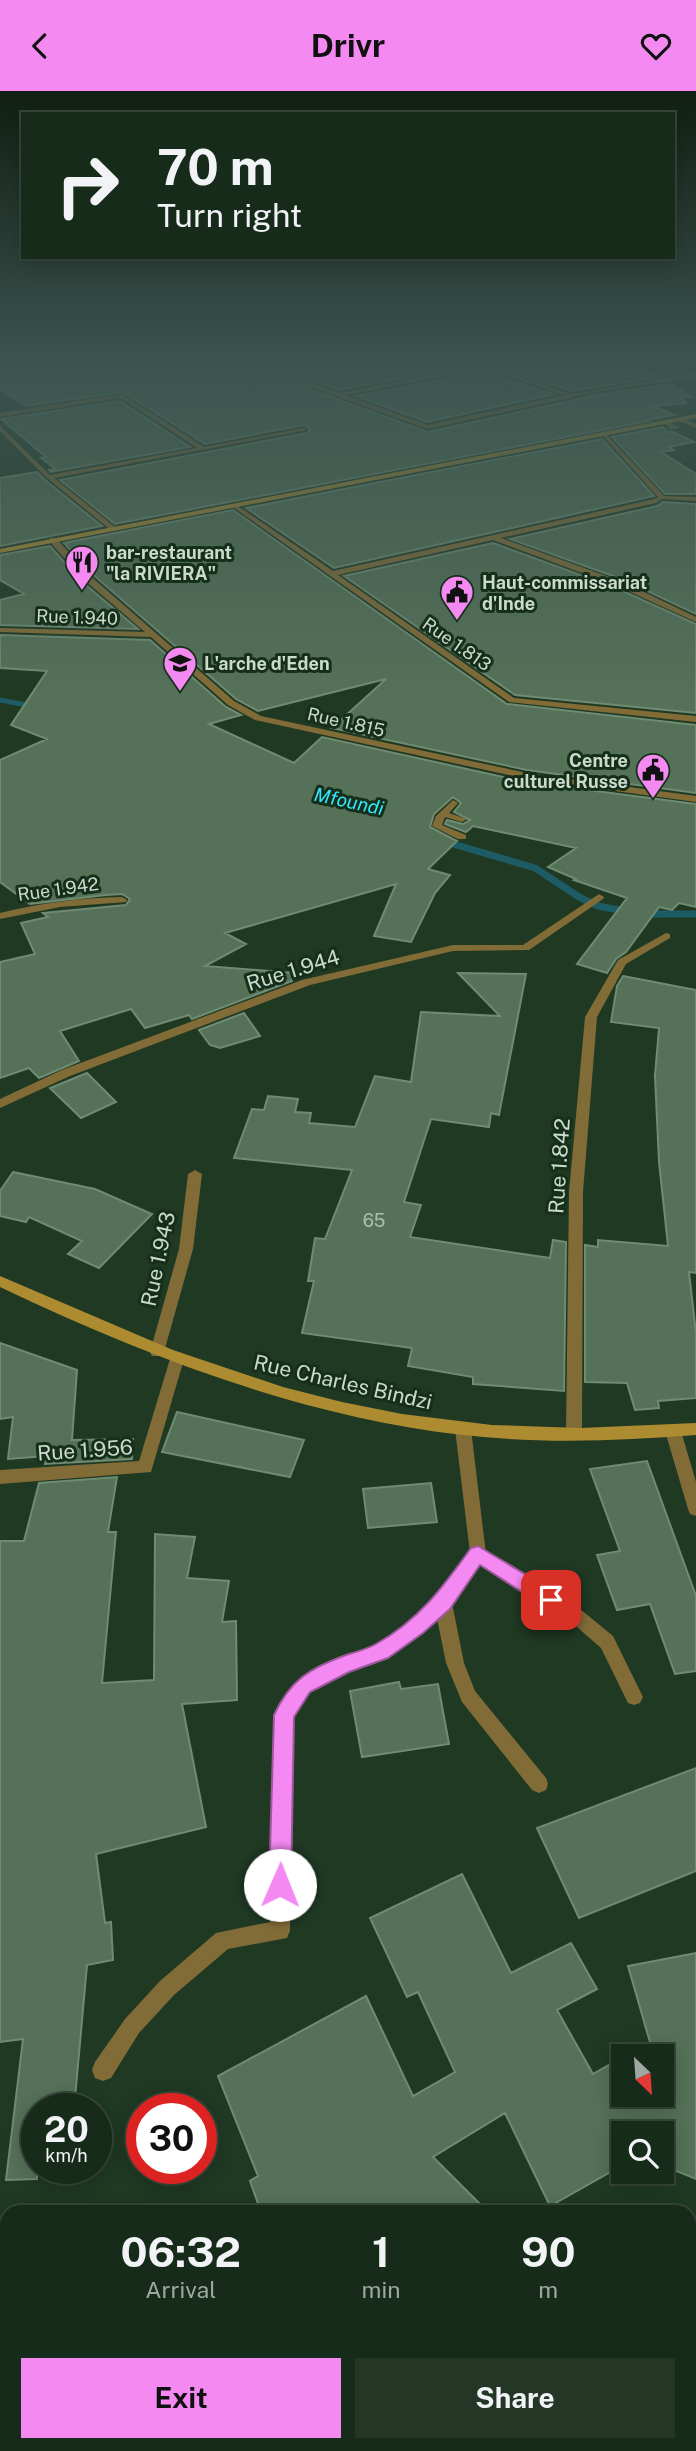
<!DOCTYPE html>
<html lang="en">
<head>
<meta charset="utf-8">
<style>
  :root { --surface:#172b1a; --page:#243727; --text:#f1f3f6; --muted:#9ea7a2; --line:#364739; --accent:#f389f1 }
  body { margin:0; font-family:"Public Sans",sans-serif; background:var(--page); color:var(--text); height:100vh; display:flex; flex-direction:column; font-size:26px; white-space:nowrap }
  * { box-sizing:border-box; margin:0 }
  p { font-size:23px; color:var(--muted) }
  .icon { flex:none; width:38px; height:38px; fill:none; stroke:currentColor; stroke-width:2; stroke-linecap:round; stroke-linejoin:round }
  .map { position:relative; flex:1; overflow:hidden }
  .sheet { position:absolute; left:0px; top:2114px; width:696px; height:247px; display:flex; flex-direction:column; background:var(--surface); border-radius:21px 21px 0 0; box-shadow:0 4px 18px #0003,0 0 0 2px var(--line) }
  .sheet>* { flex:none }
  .guide { position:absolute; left:21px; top:21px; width:654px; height:147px; border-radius:0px; box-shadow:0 4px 18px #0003,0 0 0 2px var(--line); background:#172b1a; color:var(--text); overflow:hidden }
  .needle { width:46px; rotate:155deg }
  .fabs { position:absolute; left:611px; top:1953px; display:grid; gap:14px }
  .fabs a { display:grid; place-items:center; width:63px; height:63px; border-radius:0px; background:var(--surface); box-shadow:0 4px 18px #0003,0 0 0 2px var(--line); font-size:35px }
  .speed { position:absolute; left:21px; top:2002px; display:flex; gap:14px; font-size:35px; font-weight:700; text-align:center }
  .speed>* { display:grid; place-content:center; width:91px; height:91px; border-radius:50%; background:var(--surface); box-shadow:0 4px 18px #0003,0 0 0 2px var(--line); line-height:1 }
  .speed small { font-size:18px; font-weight:400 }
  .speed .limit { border:10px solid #d22; background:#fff; color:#111 }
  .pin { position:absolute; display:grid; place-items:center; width:60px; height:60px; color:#fff; margin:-30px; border-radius:14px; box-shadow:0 4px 10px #0006 }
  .me { position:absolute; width:77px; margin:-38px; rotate:1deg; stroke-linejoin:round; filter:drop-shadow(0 0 5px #0008) }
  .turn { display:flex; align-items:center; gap:24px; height:147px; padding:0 21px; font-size:32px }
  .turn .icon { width:91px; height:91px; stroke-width:2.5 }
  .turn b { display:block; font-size:49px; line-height:60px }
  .eta { display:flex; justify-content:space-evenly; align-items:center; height:119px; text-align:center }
  .eta b { font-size:42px; font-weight:700; line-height:49px }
  .cta { display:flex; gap:14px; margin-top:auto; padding:14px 21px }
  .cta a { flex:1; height:80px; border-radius:0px; background:var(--accent); color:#111; font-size:28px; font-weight:700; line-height:80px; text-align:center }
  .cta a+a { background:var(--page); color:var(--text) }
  header { display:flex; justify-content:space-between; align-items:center; height:91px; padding:0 21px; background:var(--accent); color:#111; font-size:32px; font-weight:700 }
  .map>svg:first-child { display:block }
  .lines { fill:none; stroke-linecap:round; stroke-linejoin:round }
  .stream-far1 { stroke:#1d5c65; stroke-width:5 }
  .stream { stroke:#1d5c65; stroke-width:7 }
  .building { fill:#557158; stroke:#6f8c72; stroke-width:2 }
  .lane { fill:#816c38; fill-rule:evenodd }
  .street { fill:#816c38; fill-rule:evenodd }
  .secondary { fill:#ad8b31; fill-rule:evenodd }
  .route { fill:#f389f1; stroke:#9e599d; stroke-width:2 }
  .labels { text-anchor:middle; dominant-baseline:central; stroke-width:6; stroke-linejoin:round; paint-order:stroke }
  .far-poi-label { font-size:18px; font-weight:bold; fill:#cadacc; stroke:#152f1a; text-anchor:start }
  .far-street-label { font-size:18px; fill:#cadacc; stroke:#152f1a }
  .number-label { font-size:18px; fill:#adc0af }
  .far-water-label { font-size:19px; font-style:italic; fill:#34e6fc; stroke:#152f1a }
  .street-label { font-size:21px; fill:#cadacc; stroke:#152f1a }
</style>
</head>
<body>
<header><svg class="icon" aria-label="back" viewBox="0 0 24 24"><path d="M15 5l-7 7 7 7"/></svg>Drivr<svg class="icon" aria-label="heart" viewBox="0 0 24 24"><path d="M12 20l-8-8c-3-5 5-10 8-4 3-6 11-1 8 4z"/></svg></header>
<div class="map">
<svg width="696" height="2360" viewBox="0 0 696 2360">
  <rect width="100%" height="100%" fill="#1f3923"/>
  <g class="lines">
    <path class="stream-far1" d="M0 609 37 616"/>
    <path class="stream" d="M443 750 535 777 579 806 598 815 640 823H696"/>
  </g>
  <path class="building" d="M0 274H471L339 299 277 279 269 281 270 284 428 341 597 304 670 293 691 306 680 307 687 312 652 315 675 324 647 329 649 330 115 433 60 389 307 342 310 338 304 334 205 353 123 301 26 315 0 298Z
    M492 274H639L658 286 571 300Z
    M478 282 496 285 554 303 427 331 356 305Z
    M120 310 190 356 51 381 49 379 56 378 41 367 46 366 1 328Z
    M663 336 667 341H673L694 351 668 356 674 359 661 361 696 383V403H665L612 346Z
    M602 348 654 405 334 477 246 417Z
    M37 381 45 389 102 435 0 455V387Z
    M663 411 696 413V523L624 489 510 448 657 415Z
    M233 419 507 613 696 634V702L527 679 332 637 386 588 258 620 236 608 90 481 64 452Z
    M493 452 616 497 696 533V622L515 604 344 485Z
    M50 455 80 489 138 538 0 534V509L24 503 0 489V464Z
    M0 544 150 549 226 616 241 624 209 633 294 672 322 646 526 691 696 713V816L679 812 672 819 659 816 626 861 616 868 607 882 577 873 627 807 574 789 576 788 548 776 576 757 473 735 466 741 445 733 447 729 463 733 470 729 454 721 461 712 453 706 434 723 430 736 457 750 428 778 450 784 435 802 411 851 374 845 396 793 225 842 246 853 205 875 294 882 292 890 192 928 189 924 145 937 131 918 60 940 79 970 39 987 29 977 0 987V871L35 863 21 832 48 826 43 822 126 814 130 808 122 803 106 804 30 813 0 791V669L47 648 11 634 47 580 0 577Z
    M458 882 526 883 499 1024 491 1022 489 1036 431 1028 404 1111 421 1114 410 1146 550 1167 553 1149 566 1151 564 1300 473 1293V1286L408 1275 412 1257 302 1242 314 1190H308L315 1147 325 1148 352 1079 234 1067 252 1018 264 1019 268 1005 298 1008 295 1021 311 1022 309 1032 355 1036 375 985 411 991 421 921 500 925Z
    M623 885 696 899V1182L689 1181 696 1242V1307L658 1310 659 1317 635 1319 627 1292 585 1291V1154L598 1156V1149L668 1155 659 1071 655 985 659 937 611 931 617 895Z
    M244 922 260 945 220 957 210 954 199 939Z
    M87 982 116 1011 81 1027 50 997Z
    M13 1081 95 1098 152 1123 99 1177 68 1163 82 1150 29 1126 26 1131 0 1125V1100Z
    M0 1252 77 1279 72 1349 133 1348 132 1368 45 1373 47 1365 8 1368 13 1326 0 1328Z
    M177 1321 304 1349 290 1386 162 1361Z
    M647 1370 696 1505V1580L675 1583 650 1513 617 1519 597 1464 620 1460 590 1378Z
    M117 1386 108 1441H116L102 1592 154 1589 155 1443 195 1446 187 1487 229 1490 222 1531 236 1530 237 1609 182 1613 206 1736 96 1763 105 1832 111 1831 113 1869 87 1874 74 2018H37V2088L6 2089 23 1948 0 1951V1450H24L39 1392Z
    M431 1392 437 1431 368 1437 363 1398Z
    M399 1591 401 1598 438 1593 449 1653 362 1666 350 1600Z
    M696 1677V1780L579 1827 537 1737Z
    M462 1783 511 1882 571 1852 597 1898 557 1919 593 1983 623 1966V2004H662V1965H654L628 1875 696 1862V2088L662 2074V2042H623V2074L550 2115 505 2022 433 2066 488 2121H261L250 2090 258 2085 218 1985 366 1905 413 2005 455 1981 418 1901 407 1906 370 1827Z"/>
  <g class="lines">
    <path class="lane" d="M480 274H487L493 277 490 279Z
      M679 326 696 333V337L677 329Z
      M664 329 679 336 680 337 668 339 670 336 661 331Z
      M660 405 696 406V410L662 408Z
      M453 709 458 712 449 722 467 728 462 731 445 726 442 734 466 744V748H458L432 735 436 725Z
      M478 1456 574 1513 613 1545 643 1606 640 1612 634 1614 628 1612 601 1557 562 1523 472 1468 470 1463 472 1458Z
      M443 1504 449 1507 452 1512 464 1572 475 1600 546 1687 548 1693 546 1699 539 1702 532 1699 462 1611 446 1572 434 1512 437 1507Z"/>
    <path class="street" d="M478 275 500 279 571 303 696 282V286L597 301 427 338 271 282 276 281 339 302ZM478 279 497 282 564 304 427 334 346 304Z
      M122 303 204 356 304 337 307 339 54 387 115 436 112 440 47 387 0 340V335L50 384 197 357 121 307 0 326V322Z
      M605 342 664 405V407L656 412 501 447 623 491 696 526V531L617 495 493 449 338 484 514 607 696 625V631L509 611 230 414 235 413 333 480 654 408 658 406 603 345Z
      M50 447H56L88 483 234 610 261 625 527 682 696 705V711L527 688 255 629 228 614 151 546 0 541V537L145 541 82 487 50 451Z
      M599 803 604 806 603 808 529 859 453 860 310 894 70 985 0 1017V1008L62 979 302 889 453 854H523Z
      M122 806 127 809 126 811 60 816 0 828V822C40 812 80 807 122 806Z
      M666 842 670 843V847L626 873 597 926 583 1101 582 1342 579 1346 574 1348 569 1346 566 1342 569 1101 585 926 618 869Z
      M195 1079 202 1083 193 1158 164 1261 162 1265H152L150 1261 179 1158 188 1083Z
      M177 1262 182 1264 184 1268 151 1381 0 1393V1379L139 1370 170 1268 172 1264Z
      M463 1332 468 1334 471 1338 486 1463 484 1468C458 1505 430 1541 390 1564 365 1580 328 1580 307 1603 301 1609 298 1618 293 1626L290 1840 287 1847 228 1858 174 1904 139 1942 111 1987 103 1990 95 1987 92 1979 95 1971 125 1928 160 1890 216 1842 270 1831 275 1624C301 1566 333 1580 378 1553 416 1531 444 1497 470 1462L455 1338 458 1334Z
      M673 1334 678 1336 681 1340 696 1391V1425L690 1423 688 1418 665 1340 668 1336Z
      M696 2191V2218L690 2221V2194Z
      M503 2354H532L530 2360H501Z"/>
    <path class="secondary" d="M696 323V327L0 462V458Z
      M0 1185 173 1259 283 1296 342 1311 402 1323 492 1334 580 1337 696 1332V1344C619 1350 540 1353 463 1344 300 1325 147 1266 0 1196Z"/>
  </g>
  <linearGradient id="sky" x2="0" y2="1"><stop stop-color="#111f13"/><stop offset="0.45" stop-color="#3c5450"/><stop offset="1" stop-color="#3c5450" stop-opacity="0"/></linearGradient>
  <rect width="696" height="604" fill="url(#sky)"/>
  <path class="route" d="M478 1455 558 1503 561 1509 558 1515 551 1517 544 1515 480 1474 450 1518 423 1542 388 1567 349 1581 310 1601 294 1626 291 1794 288 1802 280 1805 272 1802 269 1794 274 1624C290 1589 310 1577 346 1564 356 1561 367 1558 376 1553 419 1529 443 1496 471 1457Z"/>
  <defs>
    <symbol id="restaurant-pin" viewBox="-11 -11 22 30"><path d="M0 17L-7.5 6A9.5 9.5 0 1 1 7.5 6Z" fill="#f389f1" stroke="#152f1a"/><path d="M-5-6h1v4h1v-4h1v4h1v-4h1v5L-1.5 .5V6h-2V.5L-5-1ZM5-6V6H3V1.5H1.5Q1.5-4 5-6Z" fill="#111"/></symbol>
    <symbol id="civic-pin" viewBox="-11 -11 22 30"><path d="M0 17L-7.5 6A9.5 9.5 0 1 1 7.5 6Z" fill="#f389f1" stroke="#152f1a"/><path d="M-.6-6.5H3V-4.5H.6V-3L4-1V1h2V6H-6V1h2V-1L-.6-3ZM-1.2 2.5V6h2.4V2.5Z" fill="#111"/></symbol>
    <symbol id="school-pin" viewBox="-11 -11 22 30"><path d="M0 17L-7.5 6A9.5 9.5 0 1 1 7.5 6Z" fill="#f389f1" stroke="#152f1a"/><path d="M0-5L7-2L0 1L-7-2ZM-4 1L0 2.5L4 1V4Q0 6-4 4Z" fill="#111"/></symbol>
  </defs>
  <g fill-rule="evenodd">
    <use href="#restaurant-pin" x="63" y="452" width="38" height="52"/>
    <use href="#civic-pin" x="438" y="482" width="38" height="52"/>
    <use href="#school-pin" x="161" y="553" width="38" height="52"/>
    <use href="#civic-pin" x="634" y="660" width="38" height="52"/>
  </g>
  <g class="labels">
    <g class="far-poi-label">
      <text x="106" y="461">bar-restaurant<tspan x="106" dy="21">"la RIVIERA"</tspan></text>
      <text x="482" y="491">Haut-commissariat<tspan x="482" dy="21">d'Inde</tspan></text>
      <text x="204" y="572">L'arche d'Eden</text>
      <text x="628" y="669" text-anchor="end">Centre<tspan x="628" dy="21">culturel Russe</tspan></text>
    </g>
    <g class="far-street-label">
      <text transform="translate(77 526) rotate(2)">Rue 1.940</text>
      <text transform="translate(457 553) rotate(35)">Rue 1.813</text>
      <text transform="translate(346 631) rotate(13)">Rue 1.815</text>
      <text transform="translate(58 798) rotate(-8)">Rue 1.942</text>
    </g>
    <g class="number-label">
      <text x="374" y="1129">65</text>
    </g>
    <g class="far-water-label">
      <text transform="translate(349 710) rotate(12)">Mfoundi</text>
    </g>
    <g class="street-label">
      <text transform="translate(293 879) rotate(-17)">Rue 1.944</text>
      <text transform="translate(559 1075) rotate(-86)">Rue 1.842</text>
      <text transform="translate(158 1168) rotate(-78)">Rue 1.943</text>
      <text transform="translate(343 1291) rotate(13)">Rue Charles Bindzi</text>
      <text transform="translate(85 1359) rotate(-4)">Rue 1.956</text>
    </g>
  </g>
</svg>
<div class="fabs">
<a><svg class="needle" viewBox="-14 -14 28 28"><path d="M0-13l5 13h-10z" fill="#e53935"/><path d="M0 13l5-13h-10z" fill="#9ea7a2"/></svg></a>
<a><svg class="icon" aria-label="search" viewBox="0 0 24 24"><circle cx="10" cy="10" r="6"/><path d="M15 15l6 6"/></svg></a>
</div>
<div class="speed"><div>20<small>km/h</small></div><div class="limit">30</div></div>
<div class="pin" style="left:551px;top:1509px;background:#d93025"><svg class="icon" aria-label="arrive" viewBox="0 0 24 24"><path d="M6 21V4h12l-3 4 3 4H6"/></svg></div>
<svg class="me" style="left:280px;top:1794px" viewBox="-20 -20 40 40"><circle r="19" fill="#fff"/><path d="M0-13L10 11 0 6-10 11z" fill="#f389f1"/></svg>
<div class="guide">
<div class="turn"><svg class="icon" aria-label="right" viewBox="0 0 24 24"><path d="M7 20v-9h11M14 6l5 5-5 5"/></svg><div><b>70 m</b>Turn right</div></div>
</div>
<section class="sheet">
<div class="eta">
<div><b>06:32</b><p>Arrival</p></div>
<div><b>1</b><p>min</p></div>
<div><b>90</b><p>m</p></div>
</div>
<div class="cta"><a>Exit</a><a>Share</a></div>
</section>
</div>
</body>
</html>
